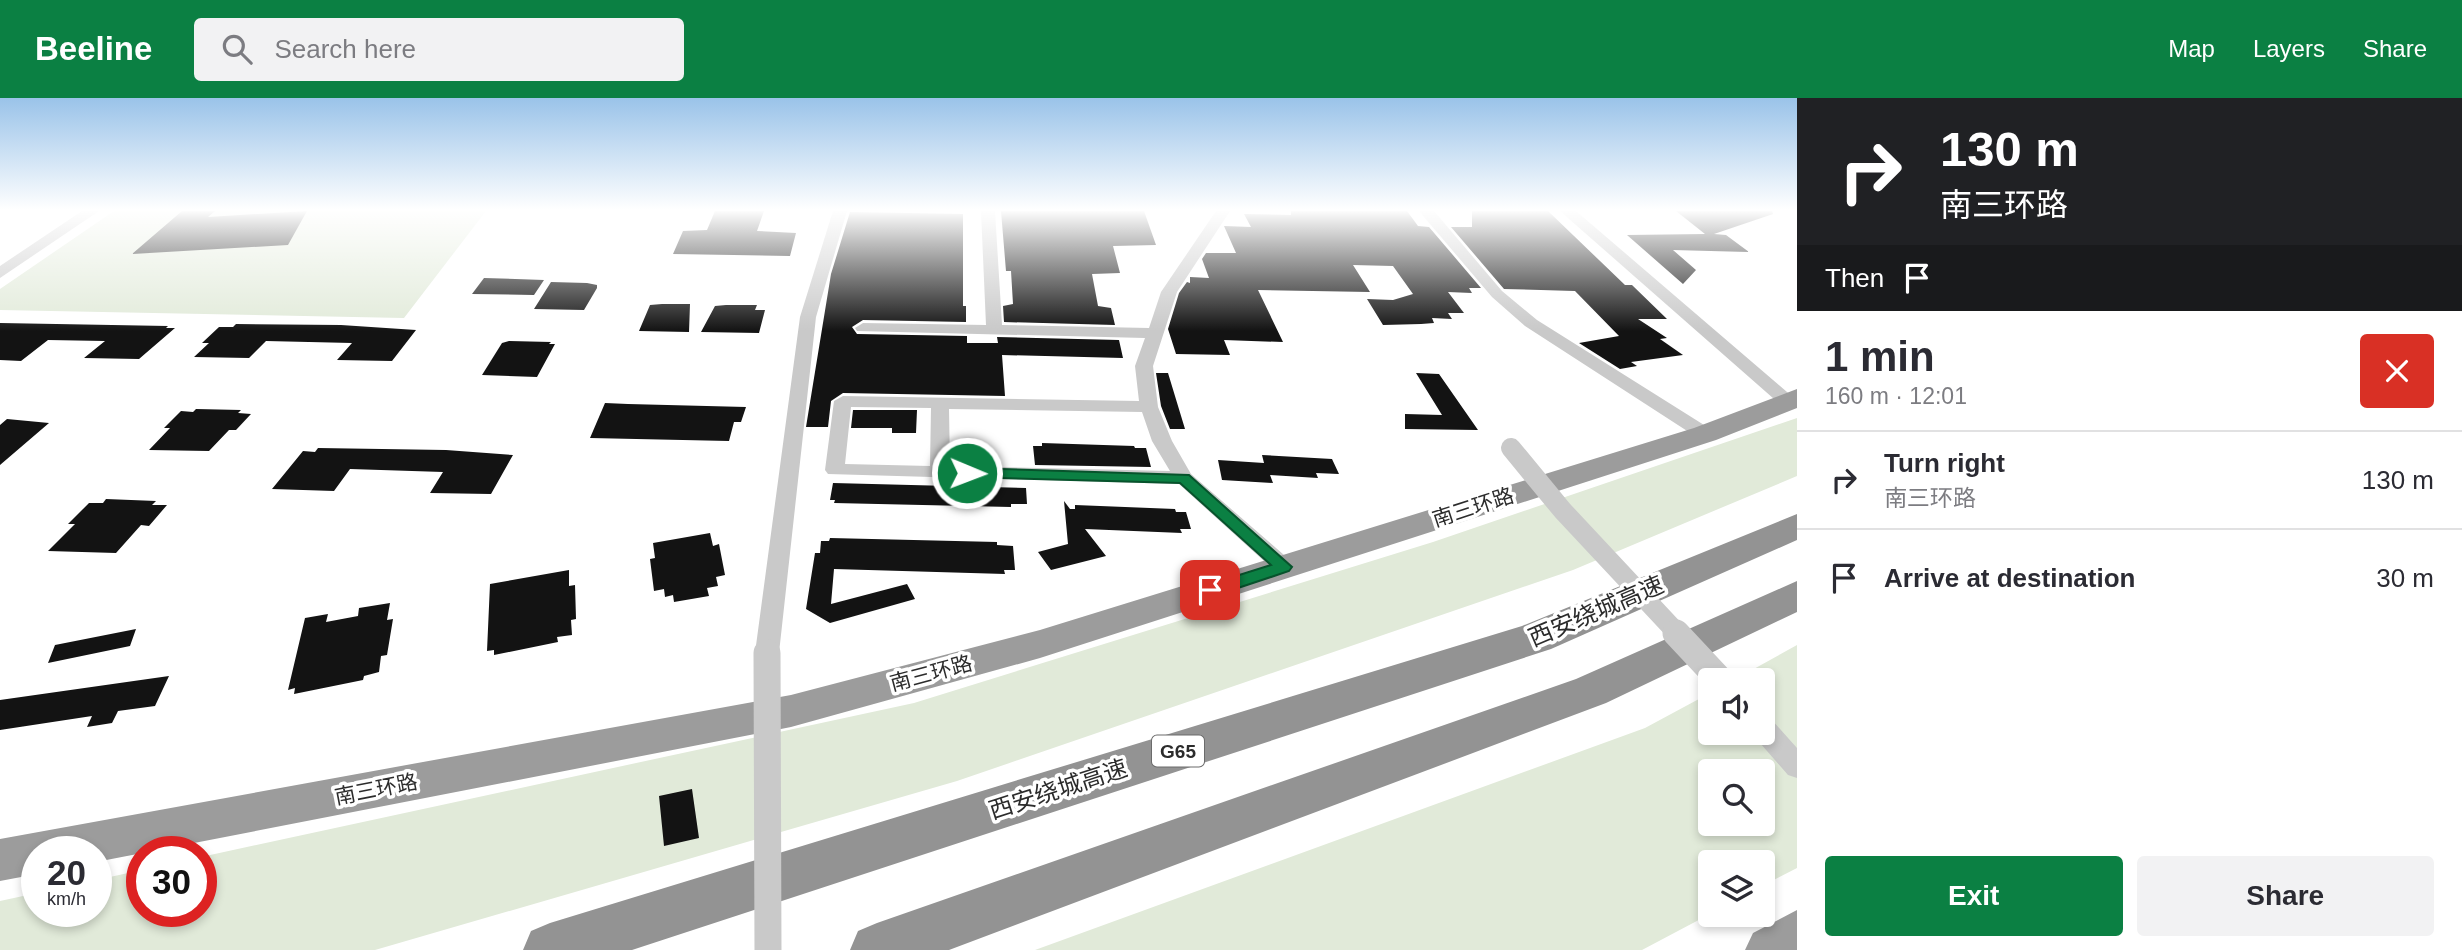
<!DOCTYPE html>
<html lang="en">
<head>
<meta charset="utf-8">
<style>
  :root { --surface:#fff; --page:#f2f2f3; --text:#2b2b33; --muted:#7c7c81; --line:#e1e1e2; --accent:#0b8043 }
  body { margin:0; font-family:Arial,"Noto Sans SC",sans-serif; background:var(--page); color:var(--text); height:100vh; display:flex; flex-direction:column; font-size:26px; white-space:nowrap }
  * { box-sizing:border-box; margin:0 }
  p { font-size:23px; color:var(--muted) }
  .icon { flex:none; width:38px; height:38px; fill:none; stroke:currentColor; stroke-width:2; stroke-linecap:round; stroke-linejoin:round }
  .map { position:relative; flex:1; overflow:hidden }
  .drawer { display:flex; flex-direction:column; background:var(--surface); width:665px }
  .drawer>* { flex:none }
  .banner { background:#202124; color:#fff; overflow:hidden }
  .fabs { position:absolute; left:1698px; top:570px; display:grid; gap:14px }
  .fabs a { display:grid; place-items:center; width:77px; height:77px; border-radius:7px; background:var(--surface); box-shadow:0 4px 10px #0003; font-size:35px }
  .speed { position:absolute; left:21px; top:738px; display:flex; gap:14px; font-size:35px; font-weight:700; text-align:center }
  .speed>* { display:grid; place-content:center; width:91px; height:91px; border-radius:50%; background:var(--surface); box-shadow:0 4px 10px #0003; line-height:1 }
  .speed small { font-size:18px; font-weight:400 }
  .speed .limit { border:10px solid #d22; background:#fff; color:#111 }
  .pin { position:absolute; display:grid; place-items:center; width:60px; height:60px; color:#fff; margin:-30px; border-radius:14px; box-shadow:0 4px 10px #0006 }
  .me { position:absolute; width:77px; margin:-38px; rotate:91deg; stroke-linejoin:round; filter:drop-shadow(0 0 5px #0008) }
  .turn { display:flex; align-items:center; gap:24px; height:147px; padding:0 28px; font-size:32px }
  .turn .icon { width:91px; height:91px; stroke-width:2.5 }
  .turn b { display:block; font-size:49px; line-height:60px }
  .then { display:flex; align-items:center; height:66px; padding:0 28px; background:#0003; gap:14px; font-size:26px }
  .round { display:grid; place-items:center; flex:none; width:74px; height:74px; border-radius:7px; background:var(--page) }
  .headline { display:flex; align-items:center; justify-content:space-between; height:119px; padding:0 28px }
  h1 { font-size:42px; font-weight:700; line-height:52px }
  .primary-button { display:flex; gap:14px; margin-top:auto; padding:14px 28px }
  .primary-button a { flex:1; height:80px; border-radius:7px; background:var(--accent); color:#fff; font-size:28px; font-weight:700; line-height:80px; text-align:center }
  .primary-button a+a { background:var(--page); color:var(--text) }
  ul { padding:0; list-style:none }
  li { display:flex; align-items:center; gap:21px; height:98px; padding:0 28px; border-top:2px solid var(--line) }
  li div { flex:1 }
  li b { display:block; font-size:26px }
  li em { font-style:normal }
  header { display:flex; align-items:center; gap:42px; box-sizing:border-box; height:98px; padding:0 35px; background:var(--accent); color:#fff }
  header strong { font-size:33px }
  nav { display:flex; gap:38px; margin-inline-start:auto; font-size:24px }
  .search { width:490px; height:63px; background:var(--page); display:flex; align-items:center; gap:18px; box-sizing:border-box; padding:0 24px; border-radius:7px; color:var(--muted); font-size:26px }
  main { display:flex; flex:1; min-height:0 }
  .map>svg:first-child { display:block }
  .green { fill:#e1ead9; fill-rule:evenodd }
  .building { fill:#131313 }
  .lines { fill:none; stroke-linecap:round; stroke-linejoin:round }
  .minor { fill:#c9c9c9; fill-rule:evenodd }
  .trunk { fill:#9c9c9c; fill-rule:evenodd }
  .motorway { fill:#939393; fill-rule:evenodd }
  .minor-bridge-far1 { stroke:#c9c9c9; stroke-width:20 }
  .minor-bridge { stroke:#c9c9c9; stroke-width:27 }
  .route { fill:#0b8043; stroke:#07532c; stroke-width:2 }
  .labels { text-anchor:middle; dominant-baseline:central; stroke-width:7; stroke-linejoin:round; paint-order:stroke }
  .shield { fill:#fff; stroke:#6b6b6b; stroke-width:2 }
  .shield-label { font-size:19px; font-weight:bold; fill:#2c2c2c }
  .street-label { font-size:21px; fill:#2c2c2c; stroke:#fff }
  .near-street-label { font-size:24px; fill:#2c2c2c; stroke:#fff }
</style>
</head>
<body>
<header>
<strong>Beeline</strong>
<div class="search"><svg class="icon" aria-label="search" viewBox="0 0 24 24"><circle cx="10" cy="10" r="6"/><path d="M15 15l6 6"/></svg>Search here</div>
<nav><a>Map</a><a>Layers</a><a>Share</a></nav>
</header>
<main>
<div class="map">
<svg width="1797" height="852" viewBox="0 0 1797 852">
  <rect width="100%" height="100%" fill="#fff"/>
  <path class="green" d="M114 113H486L404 220 0 212V191Z
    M1797 320V378L1573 472 957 683 375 852H0V803L37 795V814H96V782L142 772V814H201V759L914 605 1433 444Z
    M1797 547V770L1762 788V765H1710V816L1642 852H1035L1645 630 1710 595V635H1762V583H1732ZM1710 674H1762V726H1710Z"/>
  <path class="building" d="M182 113H215L208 119 307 113 288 147 132 156Z
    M715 113H764L757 133 796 135 790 158 673 156 683 133 707 132Z
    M1001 113H1144L1156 147 1113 148 1120 175 1092 176 1098 208 1111 210 1115 227 1004 224 1003 208 1013 206 1011 173H1006Z
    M1291 113H1407L1418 128 1429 129 1481 190H1469L1472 195 1448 194 1464 215H1448L1452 221 1432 220 1434 225 1421 226 1383 227 1367 201 1393 202 1413 196 1393 168 1353 167 1370 194 1258 192 1283 244 1224 242 1230 257 1176 256 1168 231 1179 195 1187 184 1190 185V179L1209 180 1202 161 1206 155H1236L1224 128 1251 129 1244 116 1291 117Z
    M1472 113H1548L1625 187H1632L1667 221H1638L1667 240 1660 241 1683 257 1631 264 1637 268 1620 271 1579 245 1619 238 1575 193 1504 191 1451 129H1472Z
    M1676 113H1772L1773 116 1714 136 1726 137 1749 154 1673 152 1696 172 1683 186 1627 137 1705 136Z
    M850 114 963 116V208H966V224L863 222 852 229 857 236 967 238V245H998L997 239 1119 242 1123 260 1002 257 1005 298 843 295 831 303 828 329H806L831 176Z
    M484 180 544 182 534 197 472 196Z
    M551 184 587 185 597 187V190L584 212 534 211Z
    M662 206H690L689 234 639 233 650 207Z
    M726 207H757L755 212H765L759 235 701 234 715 208Z
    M0 225 168 228 166 230H175L139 261 84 260 105 243 48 242 21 263 0 262Z
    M236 226 341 227 416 232 392 263 337 262 352 245 266 243 249 260 194 259 209 245H202L219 229H233Z
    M509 243 551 244 549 246H555L537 279 482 277 502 245Z
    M1156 275H1168L1185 331H1170L1161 308Z
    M1416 275 1439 276 1478 332 1405 331V316L1442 317Z
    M605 305 628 306 746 309 741 324H734L729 343 590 340Z
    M196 311 241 312 238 315 251 316 236 332H229L209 353 149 352 170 330H164L181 313 193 314Z
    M853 312H917L916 335H892V330H851Z
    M7 321 49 325 0 367V327Z
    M1042 345 1134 348 1135 350H1146L1151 369 1035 367 1033 348H1042Z
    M318 350 446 352 513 357 491 396 430 395 443 374 350 371 334 393 272 391 303 353 315 354Z
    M1262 357 1332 361 1339 376 1316 375 1318 380 1270 377 1273 385 1222 382 1218 362 1264 365Z
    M833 385 1026 390 1027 406H1011V409L834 405 835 402H830Z
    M106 401 156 403 152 407H167L149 428 141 427 116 455 48 453 75 426H68L89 405H103Z
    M1064 403 1070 411H1075V407L1175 411 1176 414H1186L1191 431H1180L1182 435 1085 431 1106 458 1051 472 1038 454 1068 446Z
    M710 435 713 448 719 446 725 477 716 479 718 488 707 490 709 498 674 504 673 497 665 499 664 491 654 493 650 461 655 460 653 445Z
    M830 440 997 444V447L1013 448 1015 472H1004L1005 476 834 471 831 506 907 486 915 501 830 525 806 511 815 455H820L821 443H829Z
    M569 472V488L575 487 576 521 571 522 572 537 557 539 558 544 494 557V552L487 553 490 486Z
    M390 505 387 522 393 521 387 557 381 558 379 574 364 578 363 582 294 596 295 590 288 592 305 520 328 516 326 524 358 518 359 510Z
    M136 531 130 548 48 565 55 547Z
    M169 578 155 608 118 613 112 625 87 629 92 618 0 632V602Z
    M692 691 699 740 664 748 659 698Z"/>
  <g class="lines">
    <path class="minor" d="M82 113H99L0 180V168Z
      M833 113H847L816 219 779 555 776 562 767 564 758 562 755 555 800 219Z
      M981 113H995L1002 227 1149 230 1161 194 1216 113H1230L1177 194 1153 268 1158 309 1172 343 1191 376 1292 464 1295 469 1292 474 1284 477 1276 474 1179 386 828 376 825 372 834 303 843 298 1139 303 1135 268 1145 240 857 233 855 230 863 225 986 227ZM851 309 931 310 930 368 845 366ZM949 311 1142 314 1152 343 1170 373 950 368Z
      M1419 113H1434L1502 193 1537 222 1712 332 1714 336 1712 340H1698L1525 228 1492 199Z
      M1560 113H1576L1794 300 1797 304 1794 308H1782Z
      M1762 618 1771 621 1797 650V680L1788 677 1753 637 1762 635Z"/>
    <path class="trunk" d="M1797 291V310L1716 342 1040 560 791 629 96 764V754H37V776L0 783V741L791 597 1040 532 1694 330Z
      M1797 812V852H1745L1753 835Z"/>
    <path class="motorway" d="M1797 416V442L1551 551 632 852H523L531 833 550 825 1522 528Z
      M1797 483V514L1606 605 949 852H850L858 833 877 825 1576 581Z"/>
    <path class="minor-bridge-far1" d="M1511 350 1563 413 1678 536"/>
    <path class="minor-bridge" d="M1676 535 1721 583
      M767 555 768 852"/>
  </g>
  <linearGradient id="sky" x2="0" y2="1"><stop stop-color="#9ac3e9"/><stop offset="0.48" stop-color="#fff"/><stop offset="1" stop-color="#fff" stop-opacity="0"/></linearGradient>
  <rect width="1797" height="233" fill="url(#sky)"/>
  <path class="route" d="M967 370 1189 377 1292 469 1289 473 1217 497H1204L1202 492 1204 488 1271 467 1180 385 962 379 960 375 962 372Z"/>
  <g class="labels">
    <rect class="shield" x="1152" y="637.5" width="52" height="31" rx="5"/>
    <g class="shield-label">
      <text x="1178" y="653">G65</text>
    </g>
    <g class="street-label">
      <text transform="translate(1473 409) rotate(-18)">南三环路</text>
      <text transform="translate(931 575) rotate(-15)">南三环路</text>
      <text transform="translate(376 691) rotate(-11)">南三环路</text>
    </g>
    <g class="near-street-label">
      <text transform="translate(1596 513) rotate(-23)">西安绕城高速</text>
      <text transform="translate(1058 691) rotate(-18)">西安绕城高速</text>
    </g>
  </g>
</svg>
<div class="fabs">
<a><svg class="icon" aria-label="sound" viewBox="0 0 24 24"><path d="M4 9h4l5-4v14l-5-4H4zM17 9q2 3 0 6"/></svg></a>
<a><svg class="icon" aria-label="search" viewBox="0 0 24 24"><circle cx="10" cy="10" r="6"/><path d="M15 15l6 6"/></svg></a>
<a><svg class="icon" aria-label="layers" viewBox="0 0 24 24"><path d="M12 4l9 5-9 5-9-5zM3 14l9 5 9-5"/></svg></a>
</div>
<div class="speed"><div>20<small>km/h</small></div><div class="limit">30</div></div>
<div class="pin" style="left:1210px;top:492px;background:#d93025"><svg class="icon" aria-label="arrive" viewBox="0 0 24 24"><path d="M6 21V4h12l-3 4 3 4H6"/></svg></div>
<svg class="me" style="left:967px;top:375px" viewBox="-20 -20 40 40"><circle r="17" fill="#0b8043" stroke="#fff" stroke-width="3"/><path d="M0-11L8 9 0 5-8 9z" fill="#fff"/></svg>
</div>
<section class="drawer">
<div class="banner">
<div class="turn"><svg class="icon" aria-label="right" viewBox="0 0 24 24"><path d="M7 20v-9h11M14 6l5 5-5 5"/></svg><div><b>130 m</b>南三环路</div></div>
<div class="then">Then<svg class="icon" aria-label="arrive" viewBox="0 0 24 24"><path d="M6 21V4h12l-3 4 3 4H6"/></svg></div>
</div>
<div class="headline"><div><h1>1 min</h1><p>160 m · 12:01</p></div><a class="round" style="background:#d93025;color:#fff"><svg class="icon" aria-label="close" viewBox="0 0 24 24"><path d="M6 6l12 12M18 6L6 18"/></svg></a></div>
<ul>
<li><svg class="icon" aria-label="right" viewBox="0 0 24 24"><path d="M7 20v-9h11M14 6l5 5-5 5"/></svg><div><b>Turn right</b><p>南三环路</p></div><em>130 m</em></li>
<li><svg class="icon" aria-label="arrive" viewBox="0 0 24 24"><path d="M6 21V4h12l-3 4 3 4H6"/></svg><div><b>Arrive at destination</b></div><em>30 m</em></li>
</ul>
<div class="primary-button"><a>Exit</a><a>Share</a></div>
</section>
</main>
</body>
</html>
